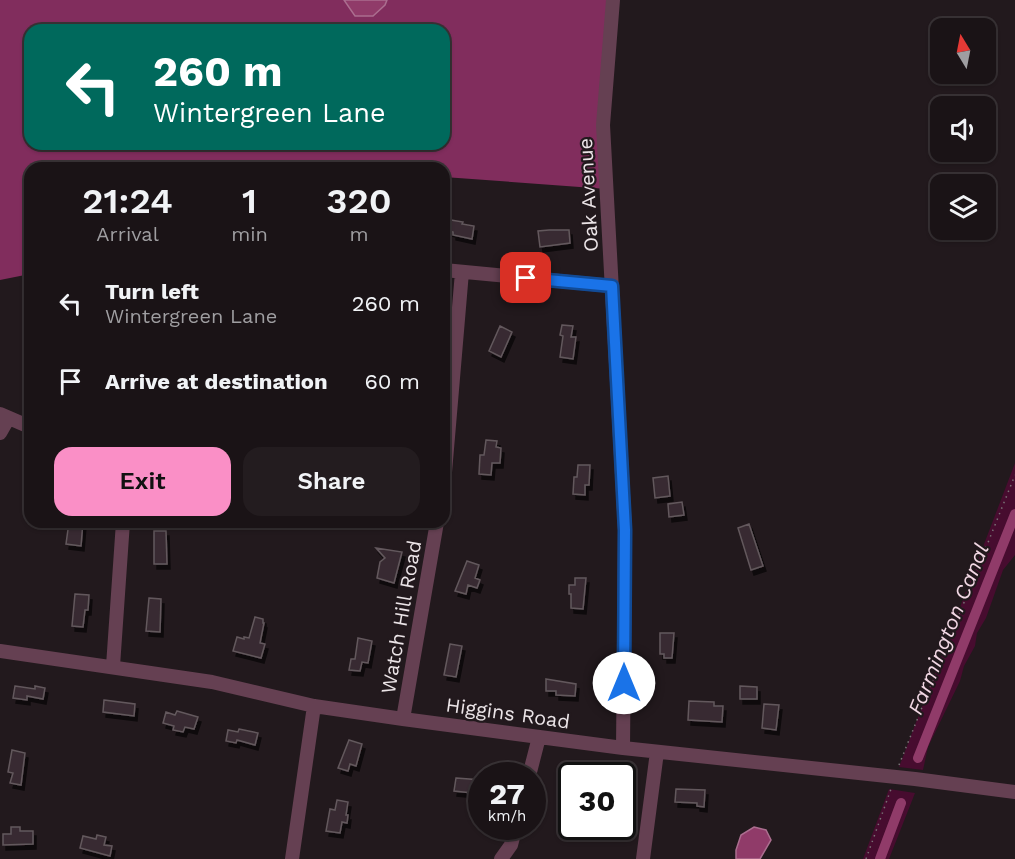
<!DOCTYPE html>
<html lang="en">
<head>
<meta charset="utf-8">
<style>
  :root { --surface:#1a1316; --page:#231c1f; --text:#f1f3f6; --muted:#9f9ea1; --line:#383235; --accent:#fa8fc6 }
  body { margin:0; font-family:"Work Sans",sans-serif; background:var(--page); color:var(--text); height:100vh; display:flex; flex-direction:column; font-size:22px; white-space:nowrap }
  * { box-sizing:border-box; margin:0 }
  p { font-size:20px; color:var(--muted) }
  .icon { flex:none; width:33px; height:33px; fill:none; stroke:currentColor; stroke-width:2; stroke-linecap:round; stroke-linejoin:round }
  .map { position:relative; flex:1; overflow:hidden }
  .details { position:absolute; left:24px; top:162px; width:426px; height:366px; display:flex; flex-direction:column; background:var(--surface); border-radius:18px; box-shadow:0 2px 4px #0004,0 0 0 2px var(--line) }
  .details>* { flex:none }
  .hud { position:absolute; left:24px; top:24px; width:426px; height:126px; border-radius:18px; box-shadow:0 2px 4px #0004,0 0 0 2px var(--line); background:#00695c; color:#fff; overflow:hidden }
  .needle { width:39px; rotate:350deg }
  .buttons { position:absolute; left:930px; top:18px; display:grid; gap:12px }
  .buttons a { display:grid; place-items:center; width:66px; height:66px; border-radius:12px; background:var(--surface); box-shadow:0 2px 4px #0004,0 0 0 2px var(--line); font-size:30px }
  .speed { position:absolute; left:468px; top:762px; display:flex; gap:12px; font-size:30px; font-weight:700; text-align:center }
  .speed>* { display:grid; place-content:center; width:78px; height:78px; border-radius:50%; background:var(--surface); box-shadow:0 2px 4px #0004,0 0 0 2px var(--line); line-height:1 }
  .speed small { font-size:15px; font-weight:400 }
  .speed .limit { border:3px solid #111; border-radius:9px; background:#fff; color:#111 }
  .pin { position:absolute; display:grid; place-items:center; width:51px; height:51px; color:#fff; margin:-26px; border-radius:12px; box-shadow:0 3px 9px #0006 }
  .me { position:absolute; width:66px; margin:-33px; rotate:0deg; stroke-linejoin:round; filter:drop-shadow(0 0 4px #0008) }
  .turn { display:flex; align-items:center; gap:21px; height:126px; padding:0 30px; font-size:27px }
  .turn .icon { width:78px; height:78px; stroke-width:2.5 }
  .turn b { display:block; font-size:42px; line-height:51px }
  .eta { display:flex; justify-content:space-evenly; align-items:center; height:102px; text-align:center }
  .eta b { font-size:36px; font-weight:600; line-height:42px }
  .primary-button { display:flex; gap:12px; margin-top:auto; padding:12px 30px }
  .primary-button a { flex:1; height:69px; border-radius:18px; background:var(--accent); color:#111; font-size:24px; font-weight:600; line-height:69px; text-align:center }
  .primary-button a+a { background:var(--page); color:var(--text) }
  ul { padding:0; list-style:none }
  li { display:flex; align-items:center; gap:18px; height:78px; padding:0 30px }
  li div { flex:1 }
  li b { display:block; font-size:22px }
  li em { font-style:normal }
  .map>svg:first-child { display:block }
  .green { fill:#470c2f }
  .forest { fill:#812d5d; fill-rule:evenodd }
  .water { fill:#903b69; stroke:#ab6e8f; stroke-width:1.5 }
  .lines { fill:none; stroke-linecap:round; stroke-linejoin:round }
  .canal { stroke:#903b69; stroke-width:10 }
  .building { fill:#372c31; stroke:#63585d; stroke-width:1.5; filter:url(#shadow) }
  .path { stroke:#797175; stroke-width:1.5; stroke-dasharray:1.5 4.5; stroke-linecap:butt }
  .minor { stroke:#654052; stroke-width:14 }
  .route-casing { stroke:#114b97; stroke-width:15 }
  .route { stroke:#1a73e8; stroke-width:10 }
  .labels { text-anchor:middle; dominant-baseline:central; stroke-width:4.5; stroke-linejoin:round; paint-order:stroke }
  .street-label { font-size:20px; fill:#ebe4e7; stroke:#22191d }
  .water-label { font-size:21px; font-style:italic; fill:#f2d8e4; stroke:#22191d }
</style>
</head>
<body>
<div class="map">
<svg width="1015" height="859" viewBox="0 0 1015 859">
  <defs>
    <filter id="shadow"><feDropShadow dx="3" dy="5" stdDeviation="0" flood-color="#0009"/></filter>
  </defs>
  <rect width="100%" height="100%" fill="#22191d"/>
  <path class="green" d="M1015 463V555L1003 570 986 618 977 633 975 646 964 666 960 681 928 747 923 770 899 767Z
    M889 789 915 793 889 859H863Z"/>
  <path class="forest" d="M0 0H344L356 16 385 5 387 0H613L607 189 444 177V168H326L223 160 204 168H30V274L0 280ZM30 30H444V144H30Z"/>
  <path class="water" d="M344 0H387L385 5 373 16H355Z
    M754 827 766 830 771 840 760 859H736V850L741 835Z"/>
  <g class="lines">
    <path class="canal" d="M918 758 1015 514
      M880 859 901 803"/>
  </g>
  <path class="building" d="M445 219 463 222 462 224 474 226 472 239 453 235V232L444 230Z
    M549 230H569L570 243 540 247 538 231Z
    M562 325 573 326 571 337H576L573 359 560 357 563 336 560 335Z
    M500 326 512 332 501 357 489 351Z
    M486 440 497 441 496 447 501 448 500 463H492L491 475 479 474 480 455H484Z
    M578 465H590L589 485H585V495L573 494 574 477H577Z
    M668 476 670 496 655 498 653 478Z
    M682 502 684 515 669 517 668 504Z
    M69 522H83L81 546 66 544Z
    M749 524 763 566 751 570 738 528Z
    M154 531H166L167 564H154Z
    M376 548 402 552 394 583 377 578 380 562 385 558Z
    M467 561 479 565 475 578 480 580 477 588 468 585 466 594 455 591Z
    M575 578H586L583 609 571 608V594H569V585H575Z
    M75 594 89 595 88 610H85L83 627 72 626Z
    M149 598 161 599 160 632 146 631Z
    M255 617 263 619V623H264L260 643 265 644 261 658 233 651 237 637 244 639V637L249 638Z
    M660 633H674L672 658H664V654H660Z
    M358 638 372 641 368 663 362 662 360 671 349 670 351 659H355Z
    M450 644 462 646 456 677 444 675Z
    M546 679 576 684 575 696 556 695V691H546Z
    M15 686 35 689V686L45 688 43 699 27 696V700L13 698Z
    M740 686 757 687V699H740Z
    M104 700 135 704 134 716 103 712Z
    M689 701 714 702V706H723L722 722 688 720Z
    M764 704 779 705 776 730 762 728Z
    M177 711 198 717 194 729 185 727 183 732 173 730 174 726 163 723 166 712 175 715Z
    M239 729 258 733 255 745 237 740 236 743 226 741 228 730 238 732Z
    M349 740 362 744 356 766 350 764 348 771 338 768Z
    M12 750 25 753 21 785 10 783 13 773 8 772Z
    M456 778 482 780V794L454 791Z
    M676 789 705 790 704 807 697 806V803L675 802Z
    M337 800 348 802 346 815H348L347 823 342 822 340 833 326 831 330 809 335 810Z
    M11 827H20V831H33V844L3 845V834H11Z
    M97 835 106 837 104 845 112 846 110 856 80 848 83 836 96 839Z"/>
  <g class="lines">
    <path class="path" d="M899 765 1015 475
      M866 859 891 789"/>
    <path class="minor" d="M613 0 603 125 625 530 623 748
      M444 270 612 286
      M0 414 30 427
      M0 433 8 419
      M444 484 462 272
      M0 651 212 682 314 706 403 719 623 748 915 779 1015 792
      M113 666 123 522
      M403 719 437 522
      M529 776 539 737
      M292 859 314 706
      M501 859 511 845 516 826
      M643 859 657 752"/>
  </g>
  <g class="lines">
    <defs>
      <path id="route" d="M526 278 612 286 625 530 624 683"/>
    </defs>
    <use href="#route" class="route-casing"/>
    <use href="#route" class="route"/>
  </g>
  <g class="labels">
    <g class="street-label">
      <text transform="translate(588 195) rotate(-93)">Oak Avenue</text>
      <text transform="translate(401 617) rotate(-80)">Watch Hill Road</text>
      <text transform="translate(508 713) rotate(8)">Higgins Road</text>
    </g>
    <g class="water-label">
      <text transform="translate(948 629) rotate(-68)">Farmington Canal</text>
    </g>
  </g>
</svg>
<div class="buttons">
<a><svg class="needle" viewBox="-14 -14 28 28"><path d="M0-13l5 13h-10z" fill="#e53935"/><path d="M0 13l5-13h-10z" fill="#9f9ea1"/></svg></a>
<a><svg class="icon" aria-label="sound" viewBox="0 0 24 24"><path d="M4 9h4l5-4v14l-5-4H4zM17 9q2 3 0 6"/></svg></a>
<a><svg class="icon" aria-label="layers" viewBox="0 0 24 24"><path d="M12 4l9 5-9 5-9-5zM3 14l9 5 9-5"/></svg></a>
</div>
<div class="speed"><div>27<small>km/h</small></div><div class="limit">30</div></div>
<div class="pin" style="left:526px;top:278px;background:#d93025"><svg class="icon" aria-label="arrive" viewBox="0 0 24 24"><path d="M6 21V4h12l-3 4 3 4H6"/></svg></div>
<svg class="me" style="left:624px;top:683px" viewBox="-20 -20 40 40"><circle r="19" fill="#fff"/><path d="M0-13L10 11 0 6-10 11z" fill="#1a73e8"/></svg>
<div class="hud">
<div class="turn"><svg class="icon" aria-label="left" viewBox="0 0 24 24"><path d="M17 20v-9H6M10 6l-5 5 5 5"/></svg><div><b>260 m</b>Wintergreen Lane</div></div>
</div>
<section class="details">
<div class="eta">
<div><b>21:24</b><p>Arrival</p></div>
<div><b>1</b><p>min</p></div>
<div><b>320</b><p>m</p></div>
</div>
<ul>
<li><svg class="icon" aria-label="left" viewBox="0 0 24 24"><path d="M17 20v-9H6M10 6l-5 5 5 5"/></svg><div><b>Turn left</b><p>Wintergreen Lane</p></div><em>260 m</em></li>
<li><svg class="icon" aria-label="arrive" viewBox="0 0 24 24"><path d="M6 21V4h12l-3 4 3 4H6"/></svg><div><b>Arrive at destination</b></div><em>60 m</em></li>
</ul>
<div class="primary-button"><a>Exit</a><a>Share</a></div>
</section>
</div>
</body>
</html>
